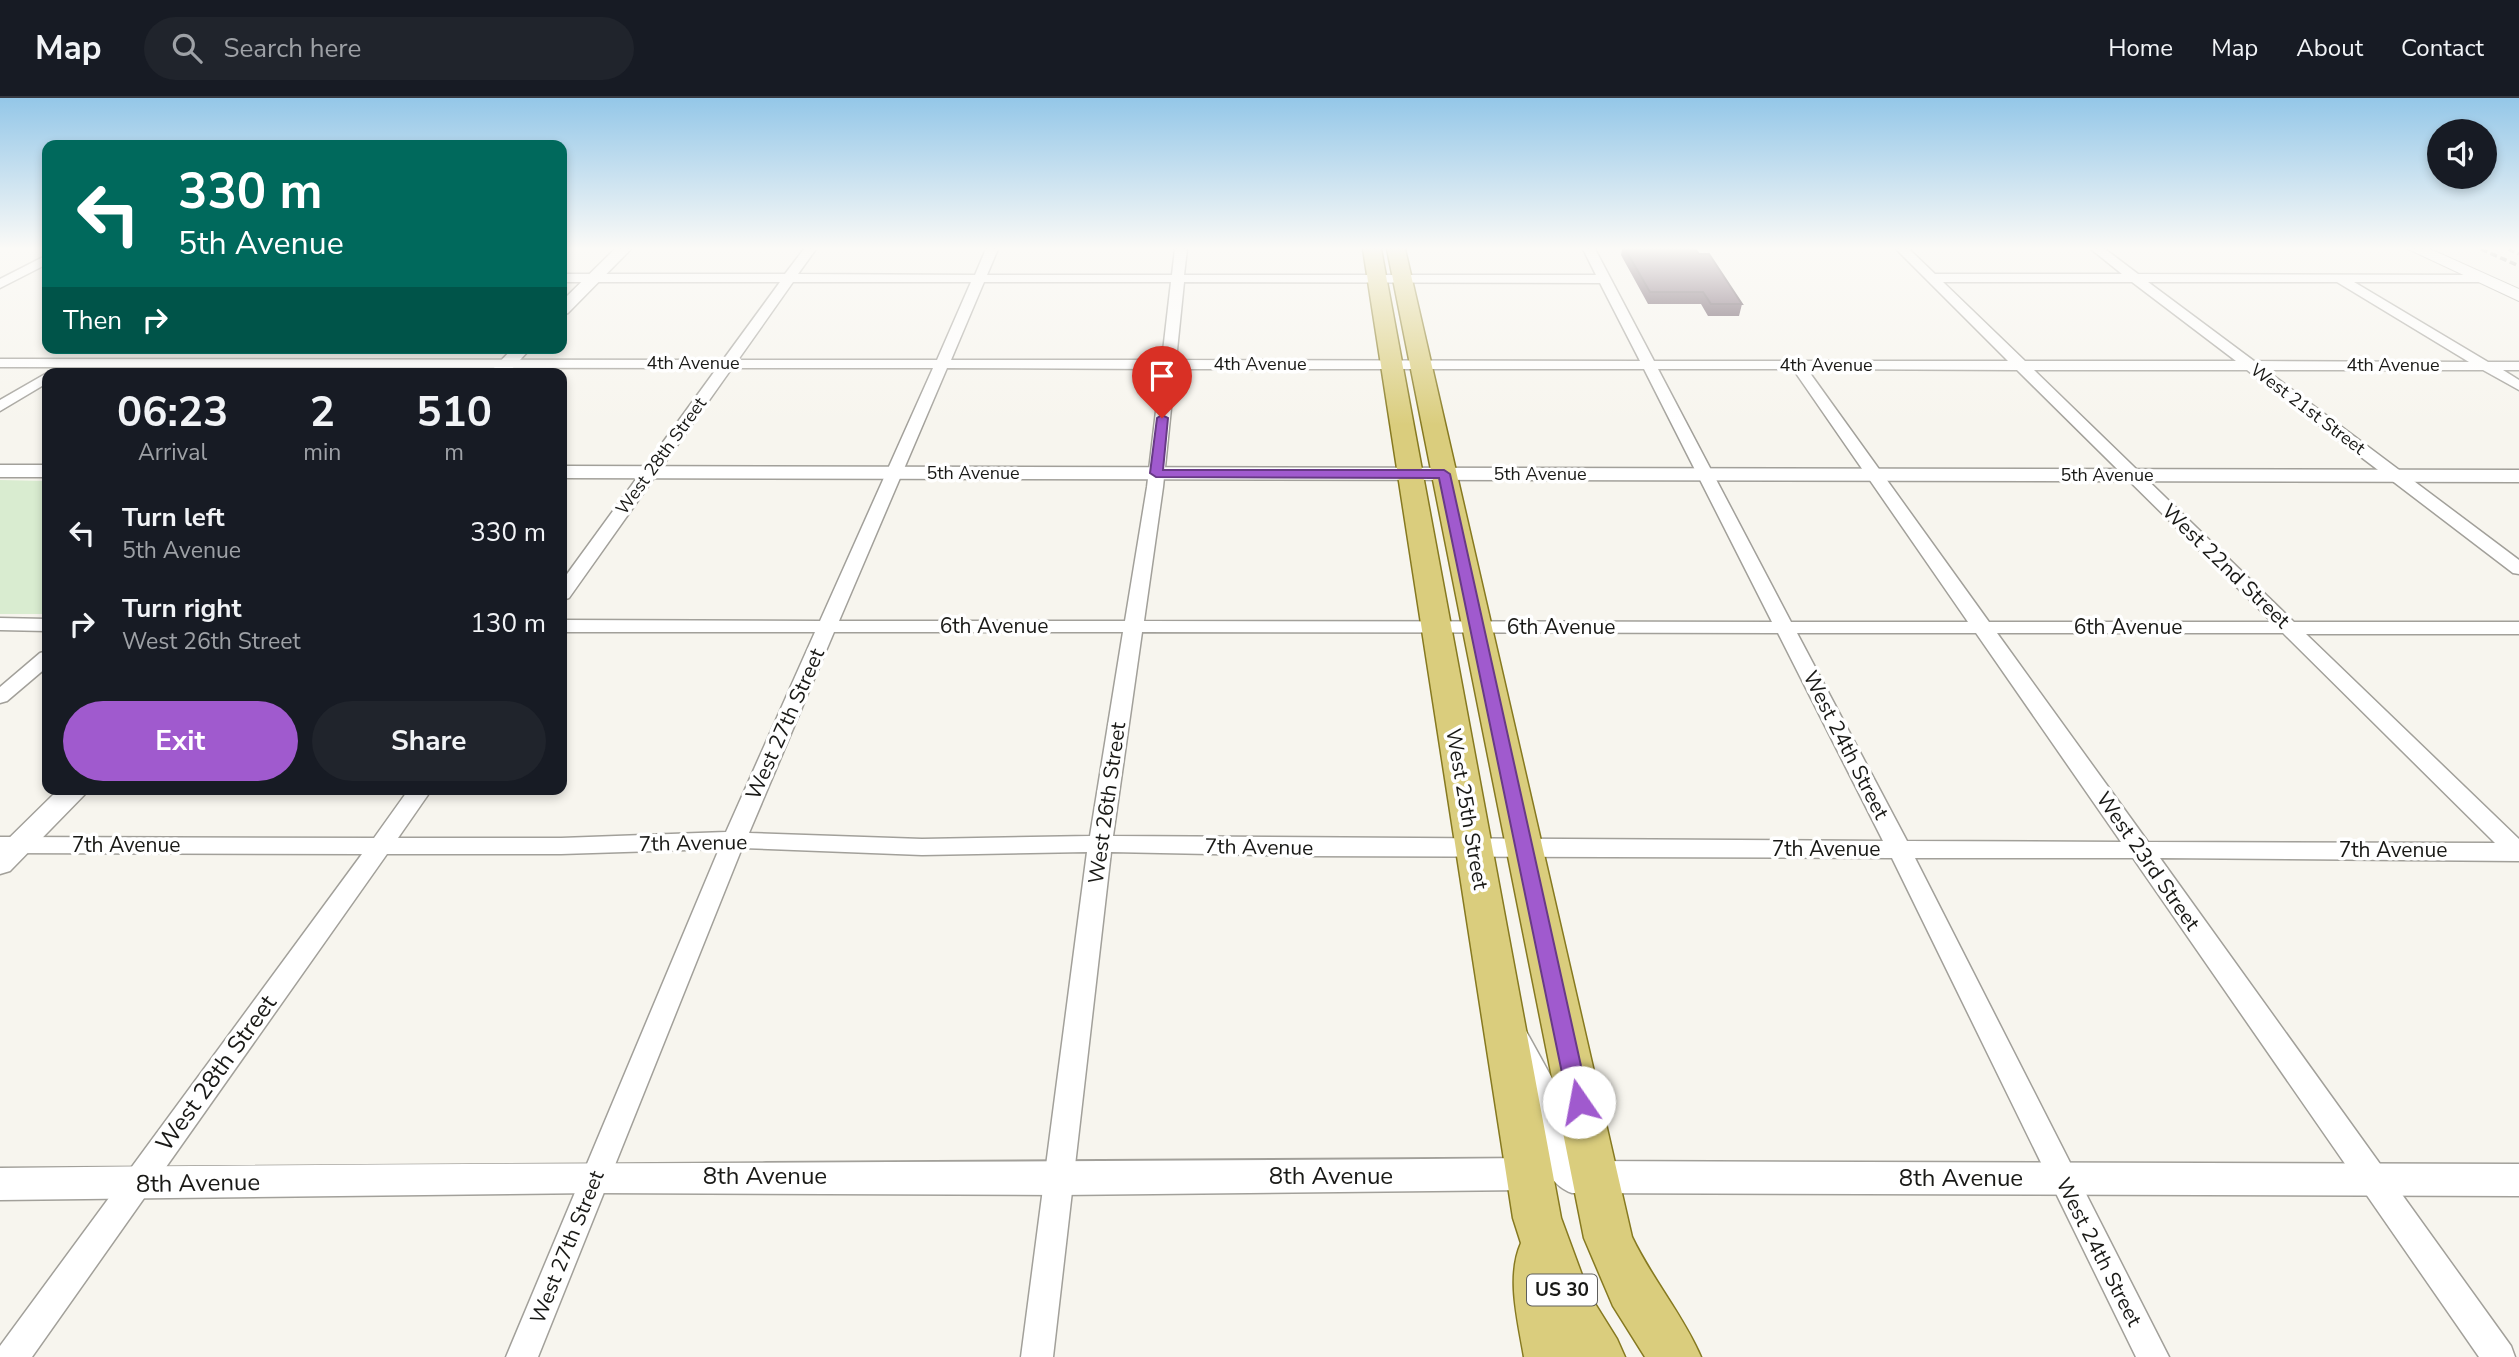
<!DOCTYPE html>
<html lang="en">
<head>
<meta charset="utf-8">
<style>
  :root { --surface:#171b24; --page:#20242c; --text:#f1f3f6; --muted:#9ea1a6; --line:#363941; --accent:#a05ace }
  body { margin:0; font-family:"Nunito Sans",sans-serif; background:var(--page); color:var(--text); height:100vh; display:flex; flex-direction:column; font-size:26px; white-space:nowrap }
  * { box-sizing:border-box; margin:0 }
  p { font-size:23px; color:var(--muted) }
  .icon { flex:none; width:38px; height:38px; fill:none; stroke:currentColor; stroke-width:2; stroke-linecap:round; stroke-linejoin:round }
  .map { position:relative; flex:1; overflow:hidden }
  .sheet { position:absolute; left:42px; top:270px; width:525px; height:427px; display:flex; flex-direction:column; background:var(--surface); border-radius:14px; box-shadow:0 4px 10px #0003 }
  .sheet>* { flex:none }
  .hud { position:absolute; left:42px; top:42px; width:525px; height:214px; border-radius:14px; box-shadow:0 4px 10px #0003; background:#00695c; color:#fff; overflow:hidden }
  .tools { position:absolute; left:2427px; top:21px; display:grid; gap:14px }
  .tools a { display:grid; place-items:center; width:70px; height:70px; border-radius:50%; background:var(--surface); box-shadow:0 4px 10px #0003; font-size:35px }
  .pin { position:absolute; display:grid; place-items:center; width:60px; height:60px; color:#fff; margin:-72px -30px; border-radius:50% 50% 50% 0; rotate:-45deg; box-shadow:0 0 7px #0007 }
  .pin .icon { rotate:45deg }
  .me { position:absolute; width:77px; margin:-38px; rotate:348deg; stroke-linejoin:round; filter:drop-shadow(0 0 5px #0008) }
  .turn { display:flex; align-items:center; gap:24px; height:147px; padding:0 21px; font-size:32px }
  .turn .icon { width:91px; height:91px; stroke-width:2.5 }
  .turn b { display:block; font-size:49px; line-height:60px }
  .then { display:flex; align-items:center; height:66px; padding:0 21px; background:#0003; gap:14px; font-size:26px }
  .eta { display:flex; justify-content:space-evenly; align-items:center; height:119px; text-align:center }
  .eta b { font-size:42px; font-weight:700; line-height:49px }
  .primary-button { display:flex; gap:14px; margin-top:auto; padding:14px 21px }
  .primary-button a { flex:1; height:80px; border-radius:42px; background:var(--accent); color:#fff; font-size:28px; font-weight:700; line-height:80px; text-align:center }
  .primary-button a+a { background:var(--page); color:var(--text) }
  ul { padding:0; list-style:none }
  li { display:flex; align-items:center; gap:21px; height:91px; padding:0 21px }
  li div { flex:1 }
  li b { display:block; font-size:26px }
  li em { font-style:normal }
  header { display:flex; align-items:center; gap:42px; box-sizing:border-box; height:98px; padding:0 35px; background:var(--surface); border-bottom:2px solid var(--line) }
  header strong { font-size:33px }
  nav { display:flex; gap:38px; margin-inline-start:auto; font-size:24px }
  .search { width:490px; height:63px; background:var(--page); display:flex; align-items:center; gap:18px; box-sizing:border-box; padding:0 24px; border-radius:38px; color:var(--muted); font-size:26px }
  .map>svg:first-child { display:block }
  .green { fill:#d9ecd0 }
  .lines { fill:none; stroke-linecap:round; stroke-linejoin:round }
  .minor-casing { stroke:#a2a09a; stroke-width:3 }
  .tertiary-casing { stroke:#a2a09a; stroke-width:3 }
  .secondary-casing { stroke:#a2a09a; stroke-width:2 }
  .primary-casing { stroke:#867920; stroke-width:3 }
  .minor { fill:#fff; fill-rule:evenodd }
  .tertiary { fill:#fff; fill-rule:evenodd }
  .secondary { fill:#fff; fill-rule:evenodd }
  .primary { fill:#dacd7d; fill-rule:evenodd }
  .rail { stroke:#8d8c87; stroke-width:3.5; stroke-dasharray:7 3.5; stroke-linecap:butt }
  .wall { fill:#4d3747 }
  .building { fill:#594053; stroke:#3e2d3a; stroke-width:2 }
  .route { fill:#a05ace; stroke:#683a86; stroke-width:2 }
  .labels { text-anchor:middle; dominant-baseline:central; stroke-width:7; stroke-linejoin:round; paint-order:stroke }
  .far-street-label { font-size:18px; fill:#191916; stroke:#fff }
  .shield { fill:#fff; stroke:#5e5e5c; stroke-width:2 }
  .shield-label { font-size:19px; font-weight:bold; fill:#191916 }
  .street-label { font-size:21px; fill:#191916; stroke:#fff }
  .near-street-label { font-size:24px; fill:#191916; stroke:#fff }
</style>
</head>
<body>
<header>
<strong>Map</strong>
<div class="search"><svg class="icon" aria-label="search" viewBox="0 0 24 24"><circle cx="10" cy="10" r="6"/><path d="M15 15l6 6"/></svg>Search here</div>
<nav><a>Home</a><a>Map</a><a>About</a><a>Contact</a></nav>
</header>
<div class="map">
<svg width="2519" height="1259" viewBox="0 0 2519 1259">
  <rect width="100%" height="100%" fill="#f7f5ee"/>
  <path class="green" d="M0 382 47 383V516H0Z"/>
  <g class="lines">
    <defs>
      <path id="minor" d="M804 151H816L798 176 975 177 986 151H998L987 177H1172L1175 151H1187L1184 177H1596L1583 151H1595L1654 263H2008L1896 151H1909L1935 176H2122L2091 151H2105L2138 176 2482 177V183L2478 184H2354L2488 264H2519V272H2503L2519 282V292L2483 272H2266L2519 462V476L2513 475 2247 272H2034L2294 524H2519V536H2306L2519 741V763L2160 760 2511 1248 2515 1259H2479L2133 760H1915L2169 1259H2136L1892 760 1304 758 1111 754 1053 1259H1021L1087 754 922 757 742 750 538 1259H506L719 751 561 756H387L32 1259H0V1248L362 756 0 755V739L374 740 409 691H432L398 740H561L726 734 815 534H562V522L820 523 933 270H732L569 500 562 502V483L717 270 0 269V261L723 262 780 184H562V176H785ZM793 184H971L937 262H738ZM984 184H1171L1162 262H951ZM1184 184 1600 185 1640 263 1176 262ZM1943 184H2132L2236 263H2025ZM2148 184H2337L2469 264 2254 263ZM947 270 1161 271 1147 389 1125 523H839ZM1175 271H1644L1772 524 1144 523 1163 389ZM1658 271H1793L1968 524H1791ZM1807 271 2017 272 2272 524H1989ZM834 534H1123L1090 738 922 741 749 735ZM1142 534 1778 535 1883 743 1113 738ZM1797 535H1976L2121 744 1907 743ZM1997 535H2283L2495 745 2148 744Z
        M47 157V166L0 190V181Z
        M47 275V285L0 313V302Z
        M0 520 47 521V533L0 532Z
        M47 553V569L7 603 0 605V589L40 555Z"/>
      <path id="tertiary" d="M615 151H631L568 215 562 217V203Z
        M513 250H531L508 275H489Z
        M0 367H47V379H0Z
        M562 368 2519 372V384L562 380Z
        M59 691H90L10 773 0 776V749Z
        M1514 929 1526 933 1559 993 1581 1063 2519 1066V1098L1572 1095C1535 1082 1538 1028 1526 996 1518 977 1506 961 1497 943L1502 933Z
        M1529 1060 1542 1065 1547 1076 1542 1087 1529 1092 1060 1097 596 1095 0 1102V1070C510 1064 1019 1065 1529 1060Z"/>
      <path id="secondary" d="M2408 151H2430L2519 191V203Z"/>
      <path id="primary" d="M1363 151H1381L1561 1120 1589 1196 1617 1241 1625 1259H1524C1518 1223 1506 1179 1521 1145L1513 1120Z
        M1387 151H1405L1632 1139C1652 1181 1683 1217 1701 1259H1645L1613 1208 1584 1140Z"/>
    </defs>
    <use href="#minor" class="minor-casing"/>
    <use href="#tertiary" class="tertiary-casing"/>
    <use href="#secondary" class="secondary-casing"/>
    <use href="#primary" class="primary-casing"/>
    <use href="#minor" class="minor"/>
    <use href="#tertiary" class="tertiary"/>
    <use href="#secondary" class="secondary"/>
    <use href="#primary" class="primary"/>
    <path class="rail" d="M2481 151 2519 168
      M2508 151 2519 156"/>
  </g>
  <path class="wall" d="M1622 151H1695L1742 206 1739 218H1708L1701 206H1648L1621 157Z"/>
  <path class="building" d="M1625 151H1695L1699 156H1709L1742 206H1711L1703 194H1650Z"/>
  <linearGradient id="sky" x2="0" y2="1"><stop stop-color="#94c7e8"/><stop offset="0.46" stop-color="#fbfaf7"/><stop offset="1" stop-color="#fbfaf7" stop-opacity="0"/></linearGradient>
  <rect width="2519" height="327" fill="url(#sky)"/>
  <path class="route" d="M1162 317 1168 320 1163 372H1444L1450 376 1589 1004 1586 1010 1579 1013 1571 1010 1568 1004 1439 380 1156 379 1150 375 1157 320Z"/>
  <g class="labels">
    <g class="far-street-label">
      <text x="693" y="265">4th Avenue</text>
      <text x="1260" y="266">4th Avenue</text>
      <text x="1826" y="267">4th Avenue</text>
      <text x="2393" y="267">4th Avenue</text>
      <text transform="translate(2308 311) rotate(37)">West 21st Street</text>
      <text transform="translate(661 358) rotate(-54)">West 28th Street</text>
      <text x="973" y="375">5th Avenue</text>
      <text x="1540" y="376">5th Avenue</text>
      <text x="2107" y="377">5th Avenue</text>
    </g>
    <rect class="shield" x="1527" y="1176.5" width="70" height="31" rx="5"/>
    <g class="shield-label">
      <text x="1562" y="1192">US 30</text>
    </g>
    <g class="street-label">
      <text transform="translate(2226 468) rotate(44)">West 22nd Street</text>
      <text x="994" y="528">6th Avenue</text>
      <text x="1561" y="529">6th Avenue</text>
      <text x="2128" y="529">6th Avenue</text>
      <text transform="translate(785 626) rotate(-66)">West 27th Street</text>
      <text transform="translate(1846 647) rotate(63)">West 24th Street</text>
      <text transform="translate(1107 705) rotate(-82)">West 26th Street</text>
      <text transform="translate(1467 711) rotate(80)">West 25th Street</text>
      <text transform="translate(693 745) rotate(-1)">7th Avenue</text>
      <text x="126" y="747">7th Avenue</text>
      <text transform="translate(1259 749) rotate(1)">7th Avenue</text>
      <text x="1826" y="751">7th Avenue</text>
      <text x="2393" y="752">7th Avenue</text>
      <text transform="translate(2148 763) rotate(55)">West 23rd Street</text>
      <text transform="translate(567 1149) rotate(-68)">West 27th Street</text>
      <text transform="translate(2099 1154) rotate(63)">West 24th Street</text>
    </g>
    <g class="near-street-label">
      <text transform="translate(216 975) rotate(-54)">West 28th Street</text>
      <text x="765" y="1078">8th Avenue</text>
      <text x="1331" y="1078">8th Avenue</text>
      <text x="1961" y="1080">8th Avenue</text>
      <text transform="translate(198 1085) rotate(-1)">8th Avenue</text>
    </g>
  </g>
</svg>
<div class="tools">
<a><svg class="icon" aria-label="sound" viewBox="0 0 24 24"><path d="M4 9h4l5-4v14l-5-4H4zM17 9q2 3 0 6"/></svg></a>
</div>
<div class="pin" style="left:1162px;top:320px;background:#d93025"><svg class="icon" aria-label="arrive" viewBox="0 0 24 24"><path d="M6 21V4h12l-3 4 3 4H6"/></svg></div>
<svg class="me" style="left:1579px;top:1004px" viewBox="-20 -20 40 40"><circle r="19" fill="#fff"/><path d="M0-13L10 11 0 6-10 11z" fill="#a05ace"/></svg>
<div class="hud">
<div class="turn"><svg class="icon" aria-label="left" viewBox="0 0 24 24"><path d="M17 20v-9H6M10 6l-5 5 5 5"/></svg><div><b>330 m</b>5th Avenue</div></div>
<div class="then">Then<svg class="icon" aria-label="right" viewBox="0 0 24 24"><path d="M7 20v-9h11M14 6l5 5-5 5"/></svg></div>
</div>
<section class="sheet">
<div class="eta">
<div><b>06:23</b><p>Arrival</p></div>
<div><b>2</b><p>min</p></div>
<div><b>510</b><p>m</p></div>
</div>
<ul>
<li><svg class="icon" aria-label="left" viewBox="0 0 24 24"><path d="M17 20v-9H6M10 6l-5 5 5 5"/></svg><div><b>Turn left</b><p>5th Avenue</p></div><em>330 m</em></li>
<li><svg class="icon" aria-label="right" viewBox="0 0 24 24"><path d="M7 20v-9h11M14 6l5 5-5 5"/></svg><div><b>Turn right</b><p>West 26th Street</p></div><em>130 m</em></li>
</ul>
<div class="primary-button"><a>Exit</a><a>Share</a></div>
</section>
</div>
</body>
</html>
